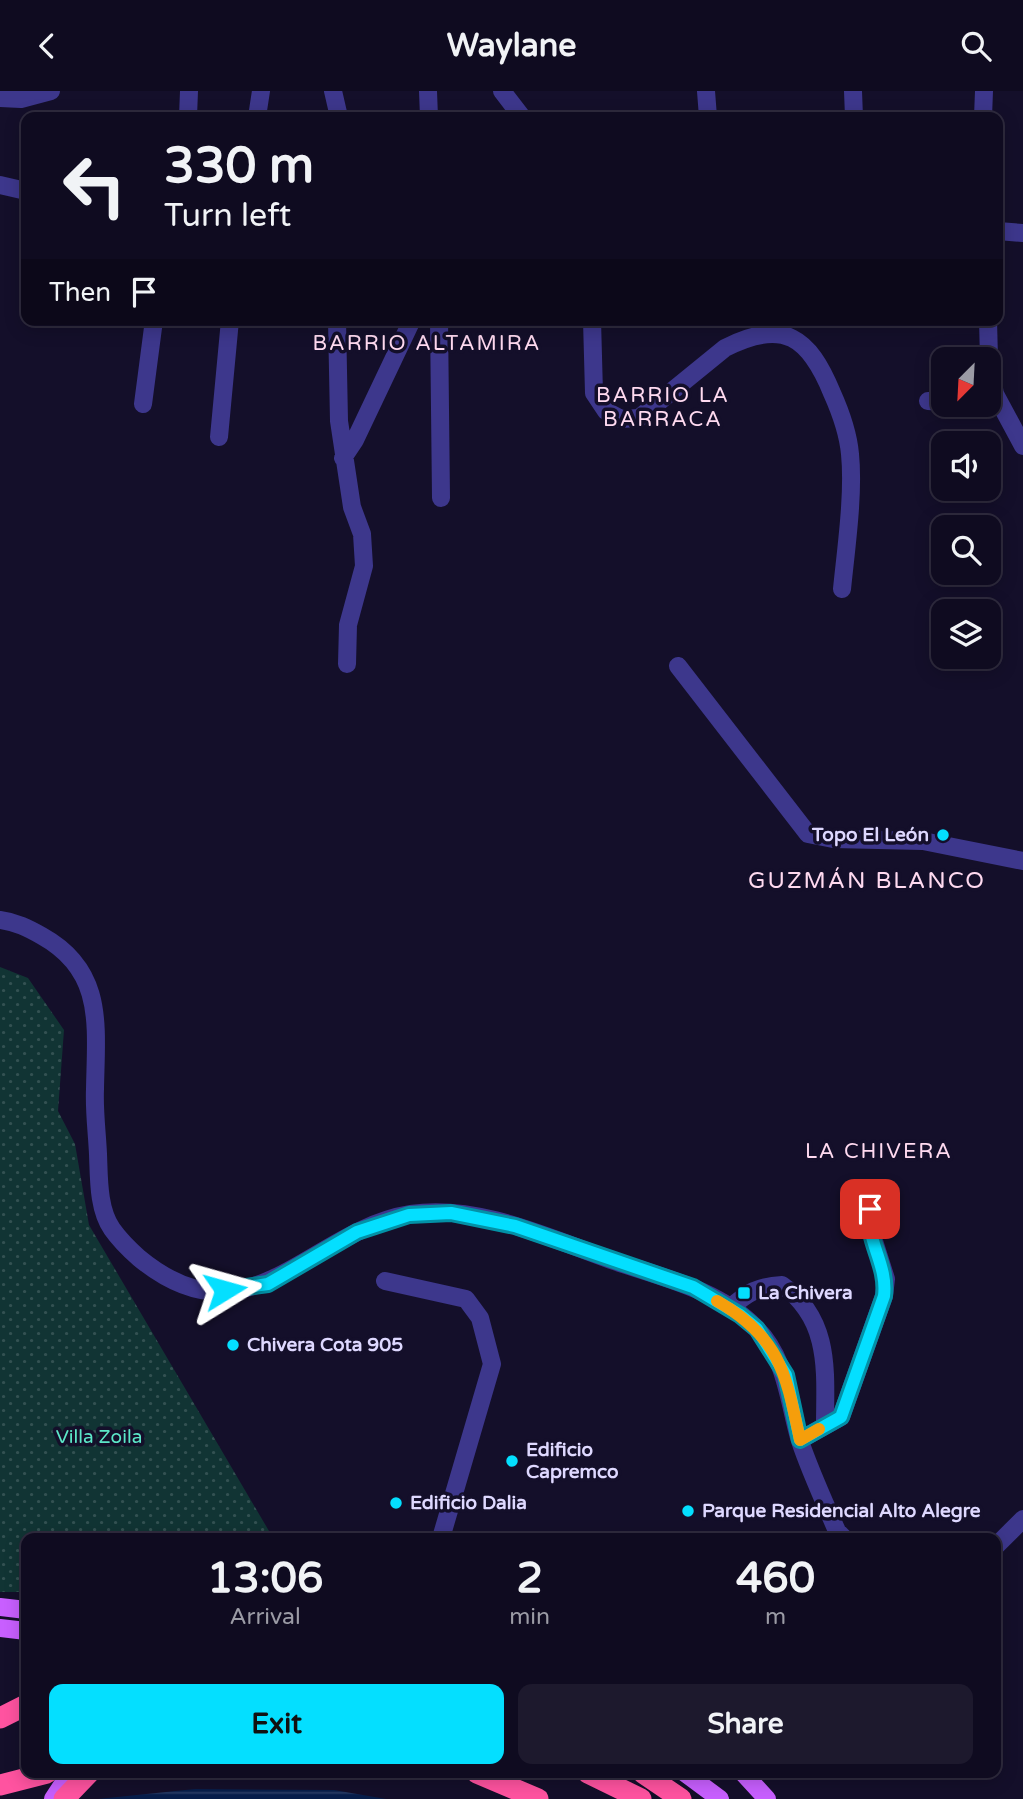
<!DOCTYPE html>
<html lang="en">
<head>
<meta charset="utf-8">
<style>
  :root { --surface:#0f0b20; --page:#1d192d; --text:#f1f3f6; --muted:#9b9ba5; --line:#2f2b3e; --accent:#04dfff }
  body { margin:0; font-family:"Varela Round",sans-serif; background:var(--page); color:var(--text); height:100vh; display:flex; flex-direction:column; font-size:26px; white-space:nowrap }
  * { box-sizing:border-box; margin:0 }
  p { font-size:23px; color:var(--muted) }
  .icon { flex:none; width:38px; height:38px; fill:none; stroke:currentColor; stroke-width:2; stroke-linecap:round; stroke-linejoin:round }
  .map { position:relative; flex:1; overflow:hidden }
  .sheet { position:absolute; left:21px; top:1442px; width:980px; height:245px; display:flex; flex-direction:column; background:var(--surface); border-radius:14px; box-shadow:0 4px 18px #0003,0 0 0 2px var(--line) }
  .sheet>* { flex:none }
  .top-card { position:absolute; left:21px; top:21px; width:982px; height:214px; border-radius:14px; box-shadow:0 4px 18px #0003,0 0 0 2px var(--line); background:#0f0b20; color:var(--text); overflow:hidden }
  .needle { width:46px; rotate:204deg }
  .controls { position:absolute; left:931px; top:256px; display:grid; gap:14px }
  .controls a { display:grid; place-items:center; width:70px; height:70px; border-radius:14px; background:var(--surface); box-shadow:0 4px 18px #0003,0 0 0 2px var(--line); font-size:35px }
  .pin { position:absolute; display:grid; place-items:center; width:60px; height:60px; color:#fff; margin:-30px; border-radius:14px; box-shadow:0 4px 10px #0006 }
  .me { position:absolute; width:77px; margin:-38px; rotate:82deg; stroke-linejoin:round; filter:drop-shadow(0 0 5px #0008) }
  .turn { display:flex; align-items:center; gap:24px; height:147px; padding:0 28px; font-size:32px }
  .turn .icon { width:91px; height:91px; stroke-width:2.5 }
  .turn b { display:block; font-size:49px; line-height:60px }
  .then { display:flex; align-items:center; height:66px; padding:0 28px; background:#0003; gap:14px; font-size:26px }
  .eta { display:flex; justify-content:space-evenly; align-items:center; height:119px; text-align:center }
  .eta b { font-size:42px; font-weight:700; line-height:49px }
  .action { display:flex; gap:14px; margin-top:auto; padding:14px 28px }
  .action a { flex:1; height:80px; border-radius:14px; background:var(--accent); color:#111; font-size:28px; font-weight:700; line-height:80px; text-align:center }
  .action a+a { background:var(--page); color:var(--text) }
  header { display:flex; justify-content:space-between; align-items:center; height:91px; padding:0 28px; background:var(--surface); font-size:32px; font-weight:700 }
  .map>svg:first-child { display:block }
  .park { fill:url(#park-dots) }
  .water { fill:url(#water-rules) }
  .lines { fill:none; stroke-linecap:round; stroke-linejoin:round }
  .minor { stroke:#3d378c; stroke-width:18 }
  .major { stroke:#c85fff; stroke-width:18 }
  .highway { stroke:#ff53a0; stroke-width:21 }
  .route-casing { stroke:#0391a6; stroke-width:18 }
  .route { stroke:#04dfff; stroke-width:12 }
  .slow { stroke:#f59e0b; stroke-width:12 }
  .poi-dot { fill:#04dfff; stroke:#140f2a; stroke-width:2.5 }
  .labels { text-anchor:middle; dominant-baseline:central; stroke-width:7; stroke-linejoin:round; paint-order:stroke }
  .poi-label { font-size:19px; font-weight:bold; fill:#ded8ff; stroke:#140f2a; text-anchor:start }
  .park-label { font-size:19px; fill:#5ce7c8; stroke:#140f2a }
  .neighbourhood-label { font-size:21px; letter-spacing:2px; fill:#ffdaf0; stroke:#140f2a }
  .quarter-label { font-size:23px; letter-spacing:2px; fill:#ffdaf0; stroke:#140f2a }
</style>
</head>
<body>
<header><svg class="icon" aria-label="back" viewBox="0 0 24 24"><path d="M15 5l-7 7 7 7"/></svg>Waylane<svg class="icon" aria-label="search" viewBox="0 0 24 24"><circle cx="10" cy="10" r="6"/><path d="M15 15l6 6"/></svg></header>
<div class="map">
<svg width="1023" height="1708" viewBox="0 0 1023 1708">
  <defs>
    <pattern id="park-dots" width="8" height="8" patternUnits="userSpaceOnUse" patternTransform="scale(1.75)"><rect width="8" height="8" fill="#113434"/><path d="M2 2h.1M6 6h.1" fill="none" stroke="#335152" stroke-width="1.8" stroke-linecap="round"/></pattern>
    <pattern id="water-rules" width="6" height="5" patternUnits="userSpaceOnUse" patternTransform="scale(1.75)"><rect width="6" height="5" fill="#071e4b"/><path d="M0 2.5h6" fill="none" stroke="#2b3e66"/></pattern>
  </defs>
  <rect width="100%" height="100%" fill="#140f2a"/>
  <path class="park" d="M0 876 28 887 64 939 58 1020 75 1053 89 1134 269 1440 240 1447H26V1501H0Z"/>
  <path class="water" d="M195 1698 334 1699 386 1708H98Z"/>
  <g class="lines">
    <path class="minor" d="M333 0 339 26
      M428 0 429 26
      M502 0 522 26
      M706 0 708 26
      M853 0 854 26
      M0 7 21 8 51 0
      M188 26 189 0
      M257 26 261 0
      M983 26 984 0
      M0 94 26 100
      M998 140 1023 142
      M337 229 339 330 352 416 362 443 364 475 348 534 347 573
      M439 229 441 407
      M592 229 594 302 606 320 621 328 639 327 725 257C784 227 809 246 832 302 841 322 848 341 850 363 854 403 846 458 842 498
      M988 229 989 268
      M989 270 995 303 1023 355
      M928 310 943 311
      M143 313 154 229
      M219 346 230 229
      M343 367 355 349 412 229
      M678 575 808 743 833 748 923 750 1023 770
      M0 829C16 831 28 837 42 845 105 880 96 935 95 998 94 1020 97 1041 98 1063 99 1087 98 1118 112 1138 119 1148 130 1159 139 1167 249 1258 309 1139 411 1123 478 1113 549 1147 611 1169 660 1186 718 1198 756 1237 787 1268 788 1310 800 1350 810 1380 824 1410 837 1440L844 1447
      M385 1190 466 1208 480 1227 492 1273 441 1447
      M730 1217C747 1202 758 1195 782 1194 832 1229 825 1283 825 1335
      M800 1349 841 1326 884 1205 886 1188 868 1131 870 1118 887 1100
      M996 1455 1023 1428"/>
    <path class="major" d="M0 1516 26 1519
      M0 1537 26 1540
      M685 1682 720 1708
      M743 1682 767 1708
      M53 1708 70 1682"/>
    <path class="highway" d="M0 1627 26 1614
      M477 1682 538 1708
      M588 1682 641 1708
      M643 1682 681 1708
      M0 1694 47 1682
      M64 1708 89 1682"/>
  </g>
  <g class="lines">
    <defs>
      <path id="route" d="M225 1199 268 1193 357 1141 409 1124 451 1122 515 1135 693 1196 740 1224 757 1238 786 1284 800 1349 841 1326 884 1205C888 1173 865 1149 870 1118"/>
    </defs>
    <use href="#route" class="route-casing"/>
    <use href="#route" class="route"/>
    <path class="slow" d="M717 1210C780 1246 786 1283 800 1349L819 1338"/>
  </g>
  <g class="poi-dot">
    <circle cx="943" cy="744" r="7"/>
    <rect x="737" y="1195" width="14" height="14" rx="3.5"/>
    <circle cx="233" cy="1254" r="7"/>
    <circle cx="512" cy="1370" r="7"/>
    <circle cx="396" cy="1412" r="7"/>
    <circle cx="688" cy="1420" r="7"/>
  </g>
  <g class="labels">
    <g class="poi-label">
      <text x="929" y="744" text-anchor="end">Topo El León</text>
      <text x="758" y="1202">La Chivera</text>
      <text x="247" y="1254">Chivera Cota 905</text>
      <text x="526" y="1359">Edificio<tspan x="526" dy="22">Capremco</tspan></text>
      <text x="410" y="1412">Edificio Dalia</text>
      <text x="702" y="1420">Parque Residencial Alto Alegre</text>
    </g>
    <g class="park-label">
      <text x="99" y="1346">Villa Zoila</text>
    </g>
    <g class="neighbourhood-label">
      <text x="427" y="252">BARRIO ALTAMIRA</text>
      <text x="663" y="304">BARRIO LA<tspan x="663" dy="24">BARRACA</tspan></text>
      <text x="879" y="1060">LA CHIVERA</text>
    </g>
    <g class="quarter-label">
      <text x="867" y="790">GUZMÁN BLANCO</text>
    </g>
  </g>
</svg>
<div class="controls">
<a><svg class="needle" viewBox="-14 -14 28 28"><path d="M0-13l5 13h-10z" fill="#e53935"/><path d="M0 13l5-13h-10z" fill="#9b9ba5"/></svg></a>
<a><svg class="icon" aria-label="sound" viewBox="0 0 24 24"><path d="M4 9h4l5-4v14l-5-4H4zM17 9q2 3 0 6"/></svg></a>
<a><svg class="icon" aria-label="search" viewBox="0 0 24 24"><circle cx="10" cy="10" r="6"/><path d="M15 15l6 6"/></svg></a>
<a><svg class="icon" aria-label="layers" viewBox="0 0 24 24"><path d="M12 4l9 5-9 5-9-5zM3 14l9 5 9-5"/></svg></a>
</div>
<div class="pin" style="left:870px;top:1118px;background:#d93025"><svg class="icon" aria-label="arrive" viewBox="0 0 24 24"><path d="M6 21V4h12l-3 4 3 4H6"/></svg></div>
<svg class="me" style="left:225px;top:1199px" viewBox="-20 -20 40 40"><path d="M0-17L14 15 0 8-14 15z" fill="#04dfff" stroke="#fff" stroke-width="4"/></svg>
<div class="top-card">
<div class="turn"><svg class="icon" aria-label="left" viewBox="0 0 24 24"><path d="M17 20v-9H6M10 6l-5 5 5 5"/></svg><div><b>330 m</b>Turn left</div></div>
<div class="then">Then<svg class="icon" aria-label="arrive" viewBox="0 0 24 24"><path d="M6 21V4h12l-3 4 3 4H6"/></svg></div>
</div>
<section class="sheet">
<div class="eta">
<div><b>13:06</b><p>Arrival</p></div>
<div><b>2</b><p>min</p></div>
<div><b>460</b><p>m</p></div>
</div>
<div class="action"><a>Exit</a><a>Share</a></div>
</section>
</div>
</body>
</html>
